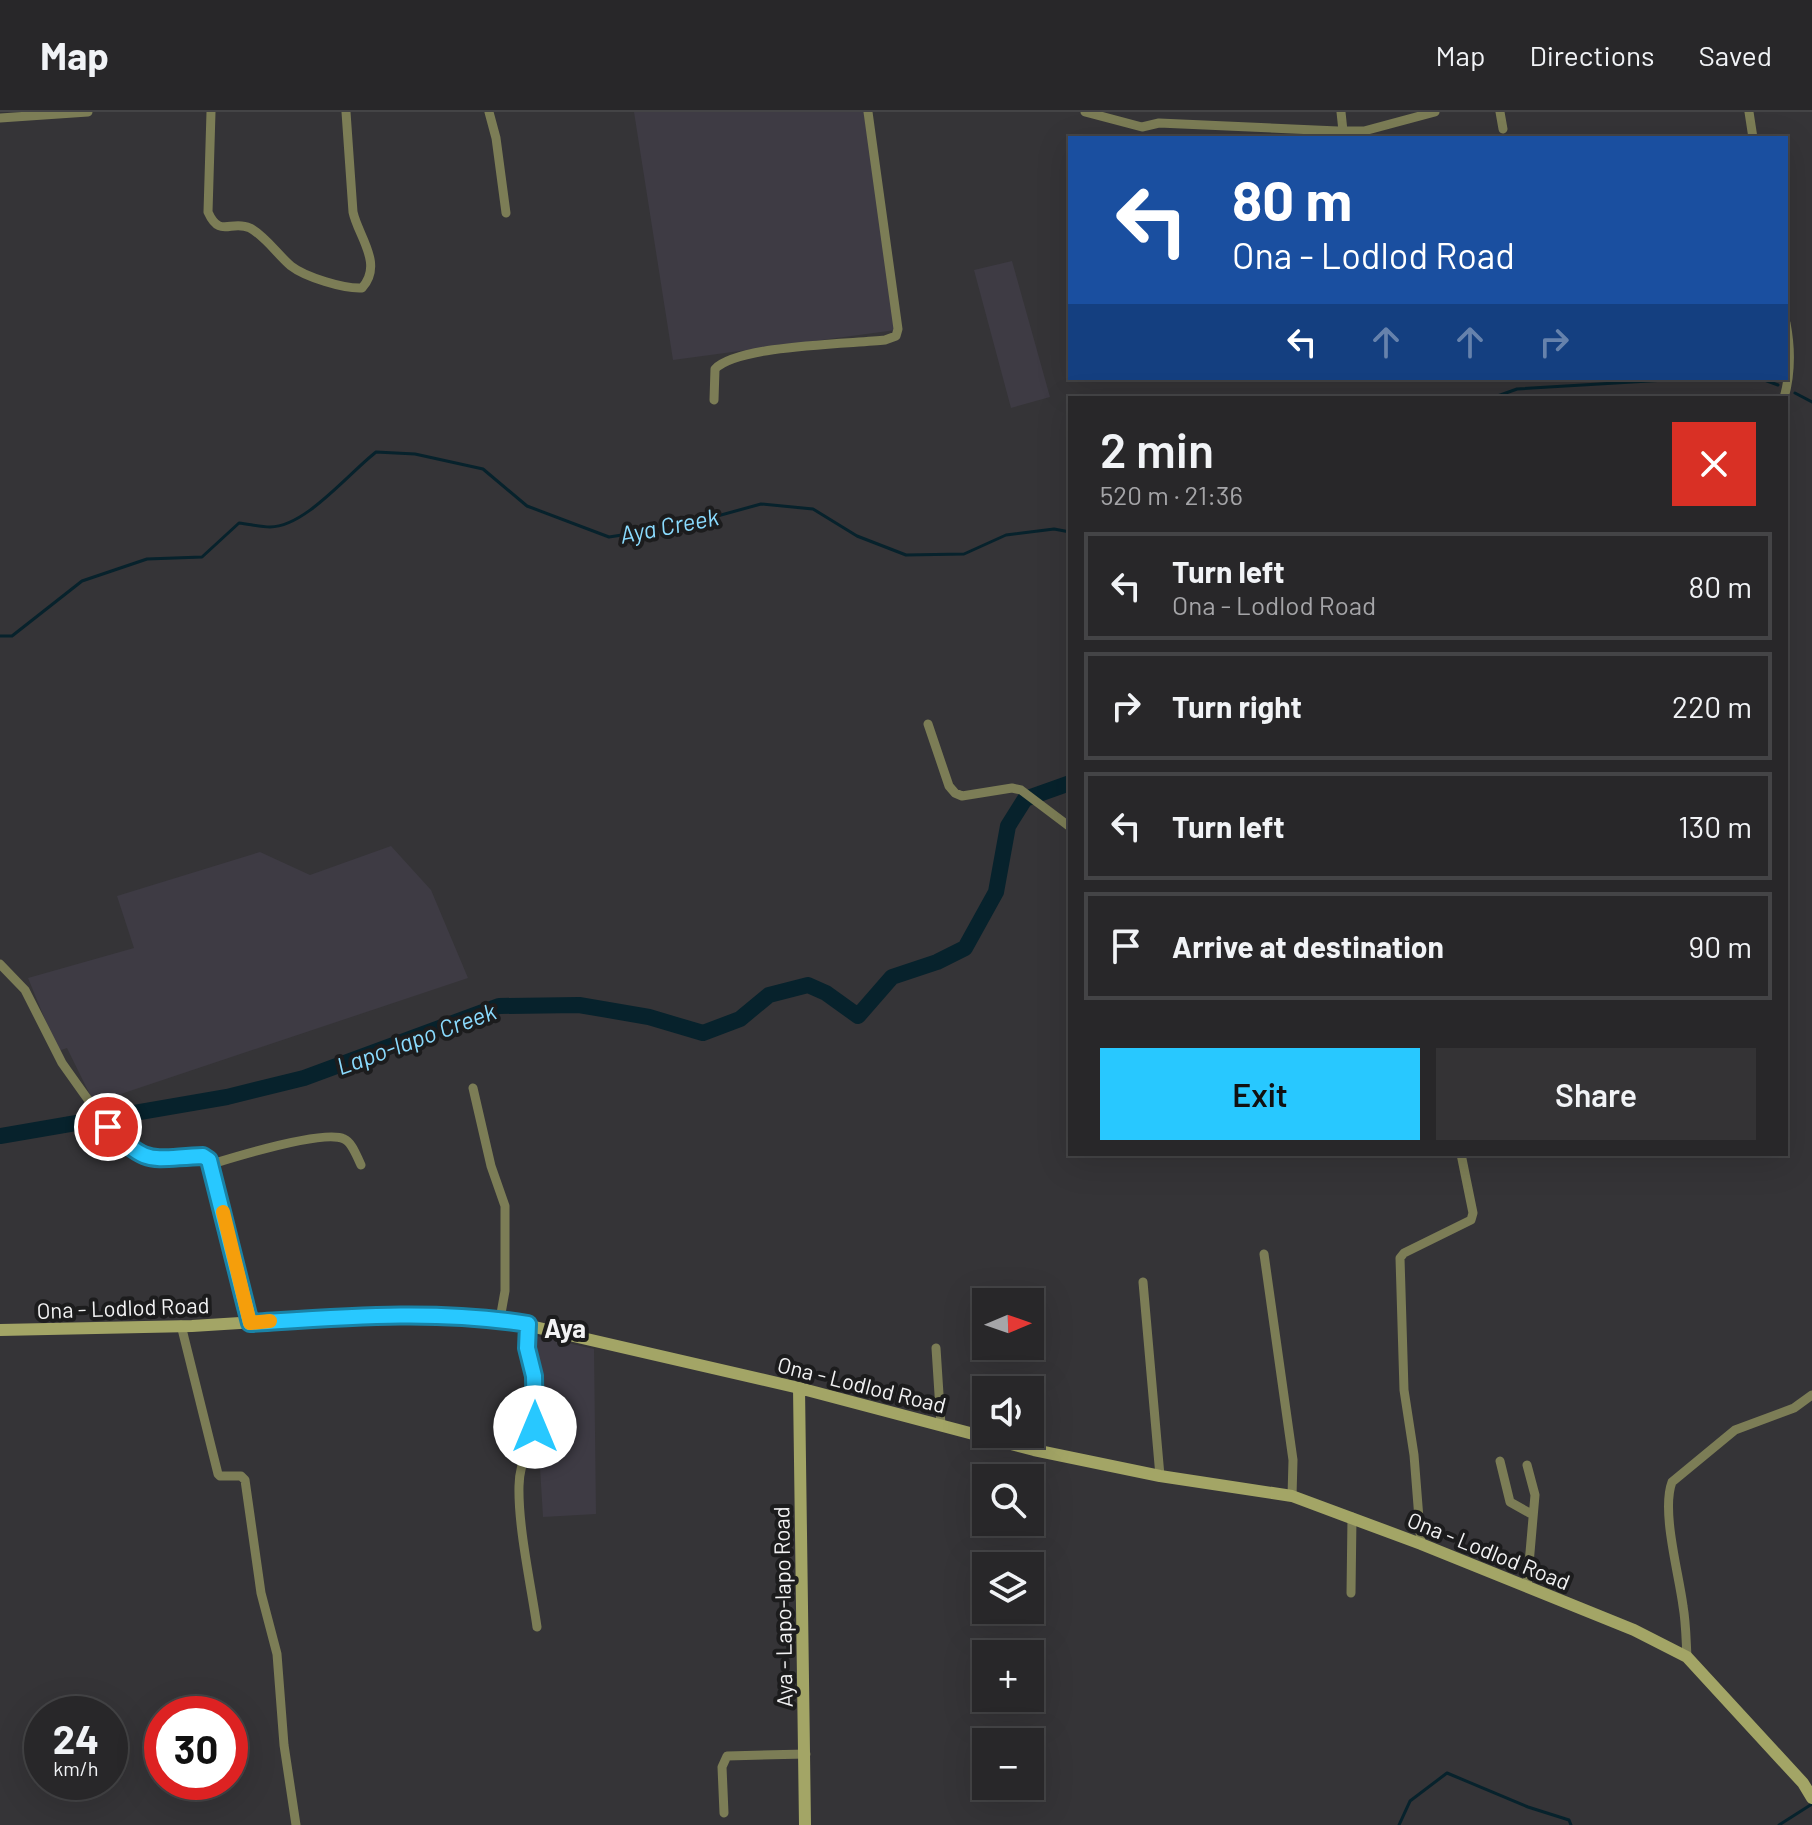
<!DOCTYPE html>
<html lang="en">
<head>
<meta charset="utf-8">
<style>
  :root { --surface:#282729; --page:#343335; --text:#f1f3f6; --muted:#a5a5a8; --line:#444446; --accent:#28c8ff }
  body { margin:0; font-family:Barlow,sans-serif; background:var(--page); color:var(--text); height:100vh; display:flex; flex-direction:column; font-size:30px; white-space:nowrap }
  * { box-sizing:border-box; margin:0 }
  p { font-size:26px; color:var(--muted) }
  .icon { flex:none; width:44px; height:44px; fill:none; stroke:currentColor; stroke-width:2; stroke-linecap:round; stroke-linejoin:round }
  .map { position:relative; flex:1; overflow:hidden }
  .sheet { position:absolute; left:1068px; top:284px; width:720px; height:760px; display:flex; flex-direction:column; background:var(--surface); border-radius:0px; box-shadow:0 8px 32px #0002,0 0 0 2px var(--line) }
  .sheet>* { flex:none }
  .banner { position:absolute; left:1068px; top:24px; width:720px; height:244px; border-radius:0px; box-shadow:0 8px 32px #0002,0 0 0 2px var(--line); background:#1a4fa0; color:#fff; overflow:hidden }
  .needle { width:52px; rotate:88deg }
  .controls { position:absolute; left:972px; top:1176px; display:grid; gap:16px }
  .controls a { display:grid; place-items:center; width:72px; height:72px; border-radius:0px; background:var(--surface); box-shadow:0 8px 32px #0002,0 0 0 2px var(--line); font-size:40px }
  .speed { position:absolute; left:24px; top:1584px; display:flex; gap:16px; font-size:40px; font-weight:700; text-align:center }
  .speed>* { display:grid; place-content:center; width:104px; height:104px; border-radius:50%; background:var(--surface); box-shadow:0 8px 32px #0002,0 0 0 2px var(--line); line-height:1 }
  .speed small { font-size:20px; font-weight:400 }
  .speed .limit { border:12px solid #d22; background:#fff; color:#111 }
  .pin { position:absolute; display:grid; place-items:center; width:68px; height:68px; color:#fff; margin:-34px; border:4px solid #fff; border-radius:50%; box-shadow:0 2px 8px #0007 }
  .me { position:absolute; width:88px; margin:-44px; rotate:0deg; stroke-linejoin:round; filter:drop-shadow(0 0 6px #0008) }
  .turn { display:flex; align-items:center; gap:28px; height:168px; padding:0 32px; font-size:36px }
  .turn .icon { width:104px; height:104px; stroke-width:2.5 }
  .turn b { display:block; font-size:56px; line-height:68px }
  .lanes { display:flex; align-items:center; height:76px; padding:0 32px; background:#0003; justify-content:center; gap:40px; direction:ltr }
  .lanes .off { opacity:.35 }
  .round { display:grid; place-items:center; flex:none; width:84px; height:84px; border-radius:0px; background:var(--page) }
  .overview { display:flex; align-items:center; justify-content:space-between; height:136px; padding:0 32px }
  h1 { font-size:48px; font-weight:600; line-height:60px }
  .primary-button { display:flex; gap:16px; margin-top:auto; padding:16px 32px }
  .primary-button a { flex:1; height:92px; border-radius:0px; background:var(--accent); color:#111; font-size:32px; font-weight:600; line-height:92px; text-align:center }
  .primary-button a+a { background:var(--page); color:var(--text) }
  ul { padding:0; list-style:none }
  li { display:flex; align-items:center; gap:24px; height:108px; margin:0 16px 12px; padding:0 16px; border:4px solid var(--line); border-radius:0px }
  li div { flex:1 }
  li b { display:block; font-size:30px }
  li em { font-style:normal }
  header { display:flex; align-items:center; gap:48px; box-sizing:border-box; height:112px; padding:0 40px; background:var(--surface); border-bottom:2px solid var(--line) }
  header strong { font-size:38px }
  nav { display:flex; gap:44px; margin-inline-start:auto; font-size:28px }
  .map>svg:first-child { display:block }
  .built { fill:#3e3b44 }
  .lines { fill:none; stroke-linecap:round; stroke-linejoin:round }
  .stream { stroke:#07222c; stroke-width:3 }
  .river { stroke:#07222c; stroke-width:16 }
  .street { stroke:#7c7d56; stroke-width:9 }
  .secondary { stroke:#a3a566; stroke-width:12 }
  .route-casing { stroke:#1a82a6; stroke-width:20 }
  .route { stroke:#28c8ff; stroke-width:14 }
  .slow { stroke:#f59e0b; stroke-width:14 }
  .labels { text-anchor:middle; dominant-baseline:central; stroke-width:8; stroke-linejoin:round; paint-order:stroke }
  .street-label { font-size:22px; fill:#f3f3f4; stroke:#1c1c1d }
  .water-label { font-size:24px; font-style:italic; fill:#8adbfe; stroke:#1c1c1d }
  .quarter-label { font-size:26px; font-weight:bold; fill:#f3f3f4; stroke:#1c1c1d }
</style>
</head>
<body>
<header>
<strong>Map</strong>
<nav><a>Map</a><a>Directions</a><a>Saved</a></nav>
</header>
<div class="map">
<svg width="1812" height="1713" viewBox="0 0 1812 1713">
  <rect width="100%" height="100%" fill="#353437"/>
  <path class="built" d="M634 0H864L896 218 673 248Z
    M1012 149 1050 285 1011 296 974 158Z
    M391 734 431 778 468 866 94 991 67 936 58 939 28 866 134 836 117 784 260 740 310 763Z
    M532 1223 594 1237 596 1402 543 1405Z"/>
  <g class="lines">
    <path class="stream" d="M1759 266 1778 273
      M1795 281 1812 290
      M1492 286 1517 277 1699 266
      M0 524H12L82 469 147 447 202 445 239 411C249 412 260 415 270 415 305 415 348 362 376 340L415 342 483 357 527 394 609 425 681 414 761 392 813 397 857 424 906 443 964 442 1006 423 1054 417 1070 420
      M1399 1713 1410 1689 1447 1661 1528 1695 1569 1708 1571 1713
      M1779 1713 1812 1692"/>
    <path class="river" d="M0 1024 227 985 304 966 499 894 579 893 649 905 703 921 740 907 769 883 808 873 826 881 858 904 892 865 937 850 965 836 996 780 1008 714 1025 687 1070 671"/>
    <path class="street" d="M211 0 208 100C220 127 231 107 250 116 265 124 278 143 291 154 305 165 344 177 362 176 384 152 358 124 353 100L346 0
      M489 0 496 26 506 101
      M1085 0 1142 15 1159 11 1338 19H1364L1435 0
      M1341 0 1343 19
      M1500 0 1503 17
      M1749 0 1753 26
      M0 6 88 0
      M1784 286C1791 261 1791 237 1786 211
      M714 288 715 257C738 233 848 232 885 228L896 224 898 217 868 0
      M928 612 949 674 955 681 962 684 1012 676 1021 678 1070 715
      M0 852 25 878 62 951 84 982 108 1015 133 1039 155 1048 203 1044 209 1048 250 1211
      M473 976 491 1054 505 1094V1179L500 1207
      M212 1052C235 1045 324 1017 344 1027 352 1030 357 1045 361 1053
      M1264 1142 1293 1348 1292 1384
      M1143 1170 1160 1364
      M528 1212C526 1241 536 1267 536 1297 536 1324 519 1347 519 1374 518 1415 531 1473 537 1515
      M181 1213 218 1362 220 1364H241L245 1368 261 1481 277 1542 284 1633 296 1713
      M936 1236 941 1313
      M1500 1349 1510 1390 1533 1403
      M1421 1432 1414 1343 1404 1278 1400 1146 1404 1141 1471 1108 1473 1101 1461 1042
      M1527 1475 1535 1383 1527 1353
      M1351 1481 1352 1405
      M1687 1545C1686 1528 1686 1511 1683 1494 1679 1462 1661 1399 1672 1370L1735 1318 1794 1296 1812 1283
      M724 1701 722 1655 727 1644 806 1642"/>
    <path class="secondary" d="M0 1218 192 1214 402 1201 500 1207 799 1276 1034 1338 1160 1364 1292 1384 1421 1432 1634 1518 1687 1545 1803 1671 1812 1686
      M799 1276 805 1713"/>
  </g>
  <g class="lines">
    <defs>
      <path id="route" d="M108 1015C149 1055 149 1046 203 1044L209 1048 250 1211C343 1205 435 1197 528 1212L527 1236 534 1264 535 1315"/>
    </defs>
    <use href="#route" class="route-casing"/>
    <use href="#route" class="route"/>
    <path class="slow" d="M223 1100 250 1211 270 1209"/>
  </g>
  <g class="labels">
    <g class="street-label">
      <text transform="translate(123 1195) rotate(-2)">Ona - Lodlod Road</text>
      <text transform="translate(862 1272) rotate(14)">Ona - Lodlod Road</text>
      <text transform="translate(1489 1438) rotate(22)">Ona - Lodlod Road</text>
      <text transform="translate(782 1495) rotate(-91)">Aya - Lapo-lapo Road</text>
    </g>
    <g class="water-label">
      <text transform="translate(669 413) rotate(-11)">Aya Creek</text>
      <text transform="translate(416 926) rotate(-20)">Lapo-lapo Creek</text>
    </g>
    <g class="quarter-label">
      <text x="565" y="1215">Aya</text>
    </g>
  </g>
</svg>
<div class="controls">
<a><svg class="needle" viewBox="-14 -14 28 28"><path d="M0-13l5 13h-10z" fill="#e53935"/><path d="M0 13l5-13h-10z" fill="#a5a5a8"/></svg></a>
<a><svg class="icon" aria-label="sound" viewBox="0 0 24 24"><path d="M4 9h4l5-4v14l-5-4H4zM17 9q2 3 0 6"/></svg></a>
<a><svg class="icon" aria-label="search" viewBox="0 0 24 24"><circle cx="10" cy="10" r="6"/><path d="M15 15l6 6"/></svg></a>
<a><svg class="icon" aria-label="layers" viewBox="0 0 24 24"><path d="M12 4l9 5-9 5-9-5zM3 14l9 5 9-5"/></svg></a>
<a>+</a>
<a>−</a>
</div>
<div class="speed"><div>24<small>km/h</small></div><div class="limit">30</div></div>
<div class="pin" style="left:108px;top:1015px;background:#d93025"><svg class="icon" aria-label="arrive" viewBox="0 0 24 24"><path d="M6 21V4h12l-3 4 3 4H6"/></svg></div>
<svg class="me" style="left:535px;top:1315px" viewBox="-20 -20 40 40"><circle r="19" fill="#fff"/><path d="M0-13L10 11 0 6-10 11z" fill="#28c8ff"/></svg>
<div class="banner">
<div class="turn"><svg class="icon" aria-label="left" viewBox="0 0 24 24"><path d="M17 20v-9H6M10 6l-5 5 5 5"/></svg><div><b>80 m</b>Ona - Lodlod Road</div></div>
<div class="lanes"><svg class="icon" aria-label="left" viewBox="0 0 24 24"><path d="M17 20v-9H6M10 6l-5 5 5 5"/></svg><svg class="icon off" aria-label="ahead" viewBox="0 0 24 24"><path d="M12 20V5M6 11l6-6 6 6"/></svg><svg class="icon off" aria-label="ahead" viewBox="0 0 24 24"><path d="M12 20V5M6 11l6-6 6 6"/></svg><svg class="icon off" aria-label="right" viewBox="0 0 24 24"><path d="M7 20v-9h11M14 6l5 5-5 5"/></svg></div>
</div>
<section class="sheet">
<div class="overview"><div><h1>2 min</h1><p>520 m · 21:36</p></div><a class="round" style="background:#d93025;color:#fff"><svg class="icon" aria-label="close" viewBox="0 0 24 24"><path d="M6 6l12 12M18 6L6 18"/></svg></a></div>
<ul>
<li><svg class="icon" aria-label="left" viewBox="0 0 24 24"><path d="M17 20v-9H6M10 6l-5 5 5 5"/></svg><div><b>Turn left</b><p>Ona - Lodlod Road</p></div><em>80 m</em></li>
<li><svg class="icon" aria-label="right" viewBox="0 0 24 24"><path d="M7 20v-9h11M14 6l5 5-5 5"/></svg><div><b>Turn right</b></div><em>220 m</em></li>
<li><svg class="icon" aria-label="left" viewBox="0 0 24 24"><path d="M17 20v-9H6M10 6l-5 5 5 5"/></svg><div><b>Turn left</b></div><em>130 m</em></li>
<li><svg class="icon" aria-label="arrive" viewBox="0 0 24 24"><path d="M6 21V4h12l-3 4 3 4H6"/></svg><div><b>Arrive at destination</b></div><em>90 m</em></li>
</ul>
<div class="primary-button"><a>Exit</a><a>Share</a></div>
</section>
</div>
</body>
</html>
